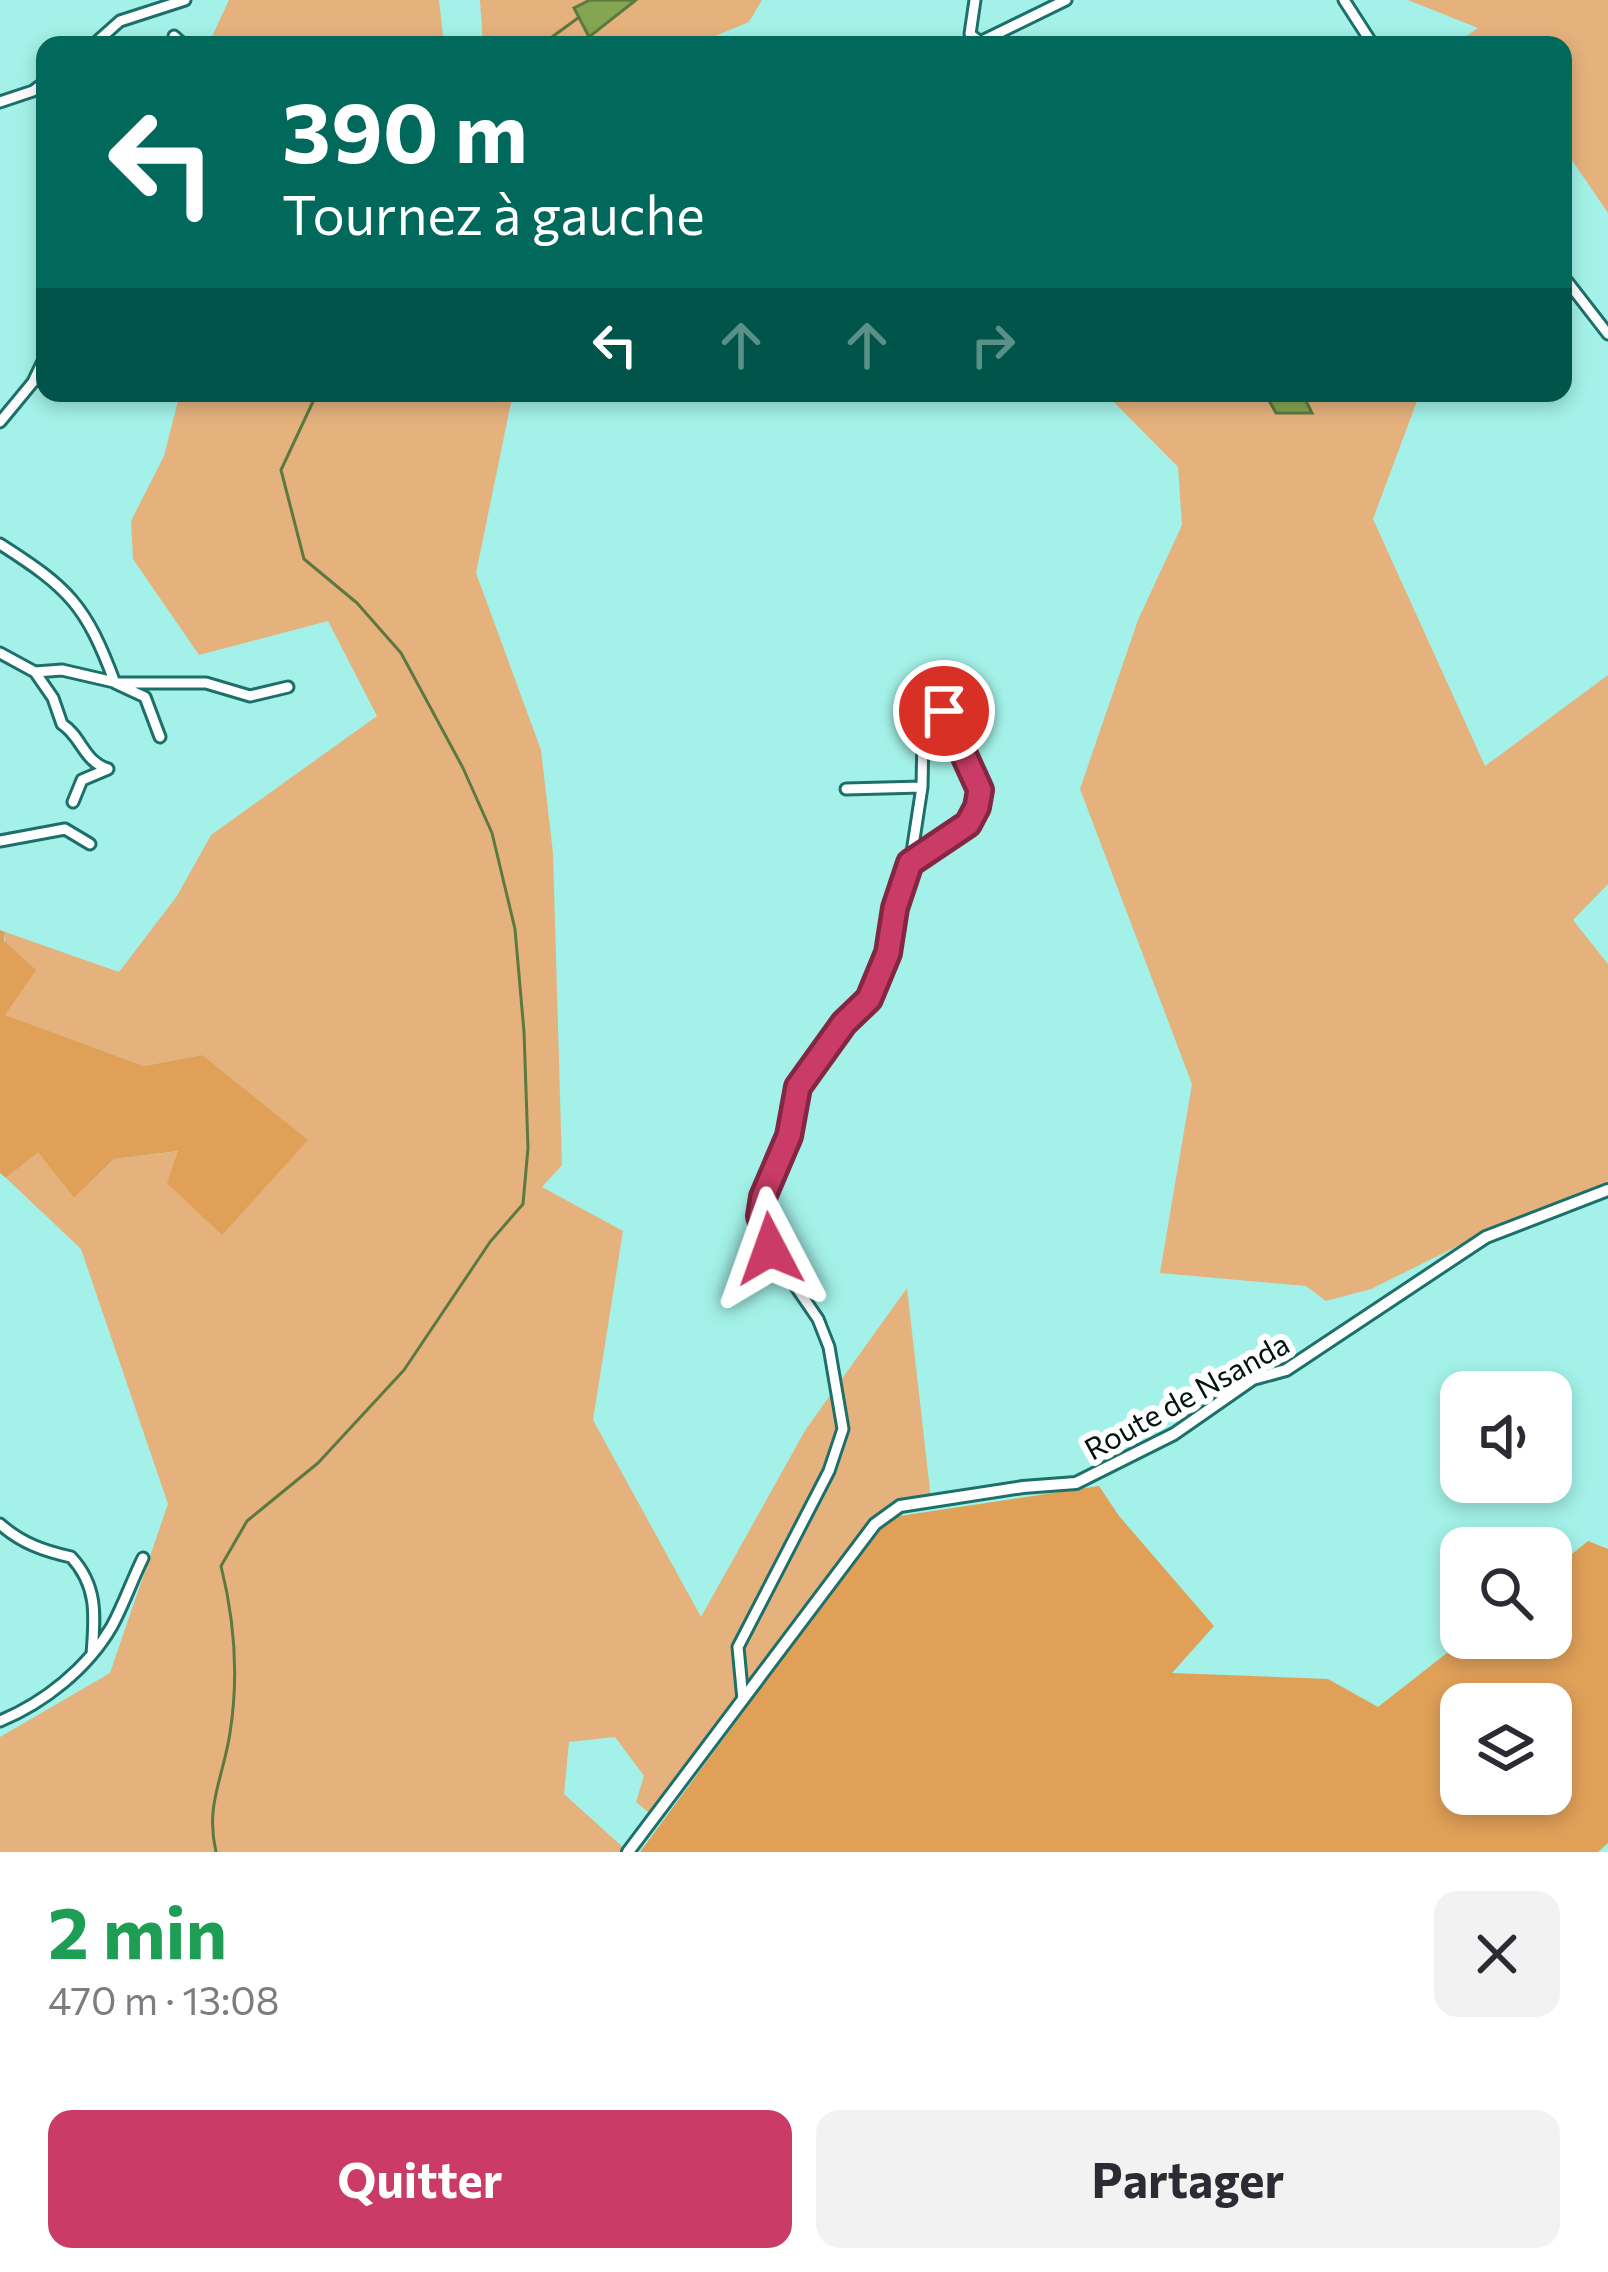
<!DOCTYPE html>
<html lang="fr">
<head>
<meta charset="utf-8">
<style>
  :root { --surface:#fff; --page:#f2f2f3; --text:#2b2b33; --muted:#7c7c81; --accent:#ca3c67 }
  body { margin:0; font-family:Commissioner,sans-serif; background:var(--page); color:var(--text); height:100vh; display:flex; flex-direction:column; font-size:45px; white-space:nowrap }
  * { box-sizing:border-box; margin:0 }
  p { font-size:39px; color:var(--muted) }
  .icon { flex:none; width:66px; height:66px; fill:none; stroke:currentColor; stroke-width:2; stroke-linecap:round; stroke-linejoin:round }
  .map { position:relative; height:1852px; overflow:hidden }
  .sheet { display:flex; flex-direction:column; background:var(--surface); flex:1 }
  .sheet>* { flex:none }
  .banner { position:absolute; left:36px; top:36px; width:1536px; height:366px; border-radius:24px; box-shadow:0 6px 18px #0003; background:#00695c; color:#fff; overflow:hidden }
  .buttons { position:absolute; left:1440px; top:1371px; display:grid; gap:24px }
  .buttons a { display:grid; place-items:center; width:132px; height:132px; border-radius:24px; background:var(--surface); box-shadow:0 6px 18px #0003; font-size:60px }
  .pin { position:absolute; display:grid; place-items:center; width:102px; height:102px; color:#fff; margin:-51px; border:6px solid #fff; border-radius:50%; box-shadow:0 3px 12px #0007 }
  .me { position:absolute; width:132px; margin:-66px; rotate:356deg; stroke-linejoin:round; filter:drop-shadow(0 0 9px #0008) }
  .turn { display:flex; align-items:center; gap:42px; height:252px; padding:0 48px; font-size:54px }
  .turn .icon { width:156px; height:156px; stroke-width:2.5 }
  .turn b { display:block; font-size:84px; line-height:102px }
  .lanes { display:flex; align-items:center; height:114px; padding:0 48px; background:#0003; justify-content:center; gap:60px; direction:ltr }
  .lanes .off { opacity:.35 }
  .round { display:grid; place-items:center; flex:none; width:126px; height:126px; border-radius:24px; background:var(--page) }
  .head { display:flex; align-items:center; justify-content:space-between; height:204px; padding:0 48px }
  h1 { font-size:72px; font-weight:700; line-height:90px; color:#1e9e55 }
  .button { display:flex; gap:24px; margin-top:auto; padding:24px 48px }
  .button a { flex:1; height:138px; border-radius:24px; background:var(--accent); color:#fff; font-size:48px; font-weight:700; line-height:138px; text-align:center }
  .button a+a { background:var(--page); color:var(--text) }
  .map>svg:first-child { display:block }
  .green { fill:#e5b27d }
  .forest { fill:#e0a058; fill-rule:evenodd }
  .water { fill:#84a551; stroke:#5c793e; stroke-width:3 }
  .lines { fill:none; stroke-linecap:round; stroke-linejoin:round }
  .stream { stroke:#5c793e; stroke-width:3 }
  .minor-casing { stroke:#1c7069; stroke-width:15 }
  .tertiary-casing { stroke:#1c7069; stroke-width:16 }
  .minor { stroke:#fff; stroke-width:9 }
  .tertiary { stroke:#fff; stroke-width:10 }
  .route-casing { stroke:#832743; stroke-width:30 }
  .route { stroke:#ca3c67; stroke-width:21 }
  .labels { text-anchor:middle; dominant-baseline:central; stroke-width:12; stroke-linejoin:round; paint-order:stroke }
  .street-label { font-size:30px; fill:#001311; stroke:#fff }
</style>
</head>
<body>
<div class="map">
<svg width="1608" height="1852" viewBox="0 0 1608 1852">
  <rect width="100%" height="100%" fill="#a3f1e8"/>
  <path class="green" d="M229 0H439L444 45H208Z
    M480 0H762L749 22 693 45H483Z
    M1408 0H1608V213L1563 147V45H1453L1478 28Z
    M180 393H513L476 573 541 750 553 853 562 1165 542 1187 623 1231 593 1420 701 1617 806 1429 907 1288 931 1499 900 1502 870 1522 652 1815 636 1802 644 1776 615 1737 569 1742 564 1794 626 1850 624 1852H0V1737L110 1673 168 1504 81 1249 6 1178 38 1151 74 1198 114 1159 179 1151 222 1235 202 1055 144 1066 4 1015 5 932 119 972 177 896 211 835 377 716 328 621 199 655 133 559 131 521 164 456Z
    M1105 393H1420L1373 519 1485 766 1608 675V884L1573 920 1608 964V1183L1476 1237 1371 1289 1326 1301 1306 1286 1160 1273 1192 1084 1080 789 1138 620 1182 525 1178 467Z"/>
  <path class="forest" d="M0 930 5 932 4 941 36 970 5 1015 144 1066 202 1055 308 1140 222 1235 167 1183 178 1151 114 1159 74 1198 38 1152 6 1178 0 1173Z
    M1099 1486 1119 1516 1214 1626 1172 1673 1328 1679 1378 1707 1466 1638H1551V1571L1588 1541 1608 1549V1843L1598 1852H640L886 1518ZM1461 1704H1551V1794H1461Z"/>
  <path class="water" d="M590 0H636L589 37 574 8Z
    M1270 393H1302L1312 413H1276L1266 395Z"/>
  <g class="lines">
    <path class="stream" d="M541 45 578 18
      M216 1852C205 1805 223 1779 230 1733 239 1676 235 1622 221 1566L247 1521 318 1463 404 1370 490 1242 523 1204 528 1148 524 1032 515 929 492 833 463 768 401 653 357 603 304 559 281 470 317 393"/>
    <defs>
      <path id="minor" d="M975 0 970 34 980 42 1066 0
        M1344 0 1373 45
        M174 36 184 45
        M93 45 120 21 185 0
        M0 102 33 91 45 82
        M1563 276 1608 334
        M0 422 33 382 45 357
        M0 544C69 588 86 605 115 683
        M0 653 35 672 62 670 114 682
        M35 672 53 698 62 724C82 737 83 761 108 769
        M160 737 145 697 115 683H206L250 696 288 687
        M846 789 922 787
        M73 802 82 780 108 769
        M0 841 65 829 90 844
        M910 863 968 825 980 790 937 691
        M0 1524C21 1543 44 1551 71 1557 98 1586 95 1616 92 1654
        M743 1700 738 1647 829 1471 843 1429 829 1347 818 1319 770 1249 760 1217 763 1197 789 1136 798 1087 844 1023 869 999 888 953 895 908 909 872 922 787 923 735 937 691
        M0 1721C44 1703 88 1668 112 1626 124 1604 132 1580 143 1558"/>
      <path id="tertiary" d="M628 1852 875 1524 900 1506 1023 1487 1076 1483 1174 1434 1253 1379 1286 1370 1486 1237 1608 1190"/>
    </defs>
    <use href="#minor" class="minor-casing"/>
    <use href="#tertiary" class="tertiary-casing"/>
    <use href="#minor" class="minor"/>
    <use href="#tertiary" class="tertiary"/>
  </g>
  <g class="lines">
    <defs>
      <path id="route" d="M770 1249 760 1216 763 1197 789 1136 798 1087 844 1023 869 999 888 953 895 908 910 863 968 824 977 807 980 790 944 711"/>
    </defs>
    <use href="#route" class="route-casing"/>
    <use href="#route" class="route"/>
  </g>
  <g class="labels">
    <g class="street-label">
      <text transform="translate(1186 1395) rotate(-29)">Route de Nsanda</text>
    </g>
  </g>
</svg>
<div class="buttons">
<a><svg class="icon" aria-label="sound" viewBox="0 0 24 24"><path d="M4 9h4l5-4v14l-5-4H4zM17 9q2 3 0 6"/></svg></a>
<a><svg class="icon" aria-label="search" viewBox="0 0 24 24"><circle cx="10" cy="10" r="6"/><path d="M15 15l6 6"/></svg></a>
<a><svg class="icon" aria-label="layers" viewBox="0 0 24 24"><path d="M12 4l9 5-9 5-9-5zM3 14l9 5 9-5"/></svg></a>
</div>
<div class="pin" style="left:944px;top:711px;background:#d93025"><svg class="icon" aria-label="arrive" viewBox="0 0 24 24"><path d="M6 21V4h12l-3 4 3 4H6"/></svg></div>
<svg class="me" style="left:770px;top:1249px" viewBox="-20 -20 40 40"><path d="M0-17L14 15 0 8-14 15z" fill="#ca3c67" stroke="#fff" stroke-width="4"/></svg>
<div class="banner">
<div class="turn"><svg class="icon" aria-label="left" viewBox="0 0 24 24"><path d="M17 20v-9H6M10 6l-5 5 5 5"/></svg><div><b>390 m</b>Tournez à gauche</div></div>
<div class="lanes"><svg class="icon" aria-label="left" viewBox="0 0 24 24"><path d="M17 20v-9H6M10 6l-5 5 5 5"/></svg><svg class="icon off" aria-label="ahead" viewBox="0 0 24 24"><path d="M12 20V5M6 11l6-6 6 6"/></svg><svg class="icon off" aria-label="ahead" viewBox="0 0 24 24"><path d="M12 20V5M6 11l6-6 6 6"/></svg><svg class="icon off" aria-label="right" viewBox="0 0 24 24"><path d="M7 20v-9h11M14 6l5 5-5 5"/></svg></div>
</div>
</div>
<section class="sheet">
<div class="head"><div><h1>2 min</h1><p>470 m · 13:08</p></div><a class="round"><svg class="icon" aria-label="close" viewBox="0 0 24 24"><path d="M6 6l12 12M18 6L6 18"/></svg></a></div>
<div class="button"><a>Quitter</a><a>Partager</a></div>
</section>
</body>
</html>
